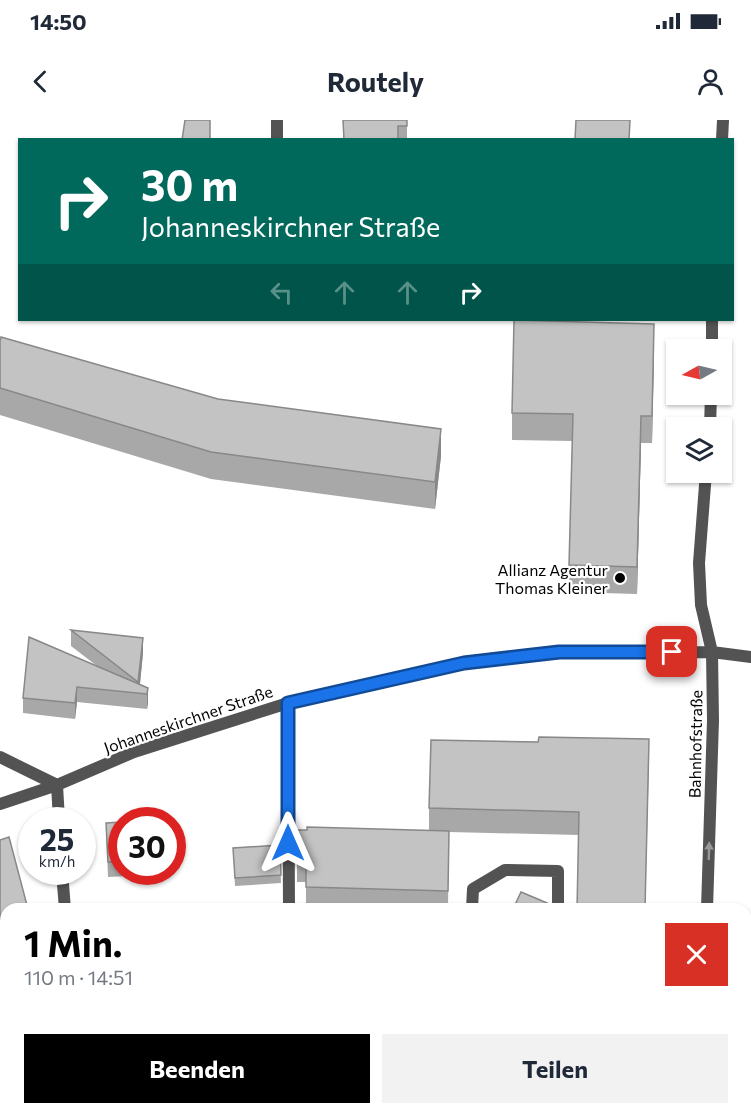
<!DOCTYPE html>
<html lang="de">
<head>
<meta charset="utf-8">
<style>
  :root { --surface:#fff; --page:#f2f2f3; --text:#1f2937; --muted:#747a83; --accent:#000 }
  body { margin:0; font-family:Commissioner,sans-serif; background:var(--page); color:var(--text); height:100vh; display:flex; flex-direction:column; font-size:22px; white-space:nowrap }
  * { box-sizing:border-box; margin:0 }
  p { font-size:20px; color:var(--muted) }
  .icon { flex:none; width:33px; height:33px; fill:none; stroke:currentColor; stroke-width:2; stroke-linecap:round; stroke-linejoin:round }
  .map { position:relative; flex:1; overflow:hidden }
  .drawer { position:absolute; left:0px; top:783px; width:752px; height:212px; display:flex; flex-direction:column; background:var(--surface); border-radius:18px 18px 0 0; box-shadow:0 2px 4px #0004 }
  .drawer>* { flex:none }
  .hud { position:absolute; left:18px; top:18px; width:716px; height:183px; border-radius:0px; box-shadow:0 2px 4px #0004; background:#00695c; color:#fff; overflow:hidden }
  .needle { width:39px; rotate:262deg }
  .tools { position:absolute; left:666px; top:219px; display:grid; gap:12px }
  .tools a { display:grid; place-items:center; width:66px; height:66px; border-radius:0px; background:var(--surface); box-shadow:0 2px 4px #0004; font-size:30px }
  .speed { position:absolute; left:18px; top:687px; display:flex; gap:12px; font-size:30px; font-weight:700; text-align:center }
  .speed>* { display:grid; place-content:center; width:78px; height:78px; border-radius:50%; background:var(--surface); box-shadow:0 2px 4px #0004; line-height:1 }
  .speed small { font-size:15px; font-weight:400 }
  .speed .limit { border:9px solid #d22; background:#fff; color:#111 }
  .pin { position:absolute; display:grid; place-items:center; width:51px; height:51px; color:#fff; margin:-26px; border-radius:12px; box-shadow:0 3px 9px #0006 }
  .me { position:absolute; width:66px; margin:-33px; rotate:0deg; stroke-linejoin:round; filter:drop-shadow(0 0 4px #0008) }
  .turn { display:flex; align-items:center; gap:21px; height:126px; padding:0 24px; font-size:27px }
  .turn .icon { width:78px; height:78px; stroke-width:2.5 }
  .turn b { display:block; font-size:42px; line-height:51px }
  .lanes { display:flex; align-items:center; height:57px; padding:0 24px; background:#0003; justify-content:center; gap:30px; direction:ltr }
  .lanes .off { opacity:.35 }
  .round { display:grid; place-items:center; flex:none; width:63px; height:63px; border-radius:0px; background:var(--page) }
  .headline { display:flex; align-items:center; justify-content:space-between; height:102px; padding:0 24px }
  h1 { font-size:36px; font-weight:700; line-height:45px; color:var(--accent) }
  .cta { display:flex; gap:12px; margin-top:auto; padding:12px 24px }
  .cta a { flex:1; height:69px; border-radius:0px; background:var(--accent); color:#fff; font-size:24px; font-weight:700; line-height:69px; text-align:center }
  .cta a+a { background:var(--page); color:var(--text) }
  .status { display:flex; justify-content:space-between; align-items:center; height:42px; padding:0 30px; background:var(--surface); direction:ltr }
  .status svg { height:16px; fill:currentColor }
  header { display:flex; justify-content:space-between; align-items:center; height:78px; padding:0 24px; background:var(--surface); font-size:27px; font-weight:700 }
  .map>svg:first-child { display:block }
  .lines { fill:none; stroke-linecap:round; stroke-linejoin:round }
  .lane { stroke:#535353; stroke-width:12 }
  .street { stroke:#535353; stroke-width:12 }
  .wall { fill:#a8a8a8 }
  .shaded-wall { fill:#888 }
  .building { fill:#c3c3c3; stroke:#888; stroke-width:1.5 }
  .oneway { fill:#989898 }
  .route-casing { stroke:#114b97; stroke-width:15 }
  .route { stroke:#1a73e8; stroke-width:10 }
  .poi-dot { fill:#000; stroke:#fff; stroke-width:2 }
  .labels { text-anchor:middle; dominant-baseline:central; stroke-width:4.5; stroke-linejoin:round; paint-order:stroke }
  .poi-label { font-size:16px; fill:#000; stroke:#fff; text-anchor:end }
  .street-label { font-size:16px; fill:#000; stroke:#fff }
</style>
</head>
<body>
<div class="status"><b>14:50</b><svg viewBox="0 0 49 12"><path d="M0 12V9h3v3zM5 12V6h3v6zM10 12V3h3v9zM15 12V0h3v12zM26 1h20v11H26zM47 4h2v5h-2z"/></svg></div>
<header><svg class="icon" aria-label="back" viewBox="0 0 24 24"><path d="M15 5l-7 7 7 7"/></svg>Routely<svg class="icon" aria-label="person" viewBox="0 0 24 24"><circle cx="12" cy="8" r="4"/><path d="M4 21q1-7 8-7t8 7"/></svg></header>
<div class="map">
<svg width="751" height="994" viewBox="0 0 751 994">
  <rect width="100%" height="100%" fill="#fff"/>
  <g class="lines">
    <path class="lane" d="M521 988 658 994"/>
    <path class="street" d="M277 0V20
      M722 20 723 0
      M712 230V200
      M710 308 711 274
      M706 352 699 443 701 485 712 532 713 600 707 789
      M288 583 289 789
      M0 637 57 665 59 700
      M0 684 57 665 134 632 288 583 464 543 559 533 712 532 751 537
      M62 752 65 789
      M472 789 473 769 505 750 558 751V789
      M75 988 76 994
      M701 994V988"/>
  </g>
  <path class="wall" d="M335 0H407V20H343V0Z
    M0 221 218 279 441 336 435 389 211 359 0 295Z
    M654 231 652 323H641L637 474 569 472 572 321 512 320V293Z
    M71 510 143 533 140 564 148 568V583L147 589 77 582 75 599 23 593V578L97 546 71 526Z
    M649 643 645 789H577L579 715 449 712 448 789H306V762H297V710H429V688Z
    M122 702V752H151V755L108 757 106 703Z
    M0 720 6 789V923H0Z
    M280 725 281 763 235 766 233 728Z"/>
  <path class="shaded-wall" d="M654 204V231L652 323V296Z
    M641 296V323L637 474V447Z
    M441 309V336L435 389V362Z
    M143 518V533L139 573 138 562Z
    M77 567V582L75 599V583Z
    M148 568V583L147 589V574Z"/>
  <path class="building" d="M185 0H210V20H182Z
    M343 0H407V6H398V20H344Z
    M576 0H630L629 20H575Z
    M514 200 654 204 652 296H641L637 447 569 445 573 294 512 293Z
    M1 217 218 279 441 309 435 362 211 332 0 268V221Z
    M71 510 143 518 138 562Z
    M29 517 148 568 147 574 77 567 75 583 23 578Z
    M539 617 649 619 645 789H577L579 692 429 688 431 620 538 622Z
    M122 702V741L108 742 106 703Z
    M307 707 449 711 448 771 306 767V740H297V710H307Z
    M9 717 28 789H6V907L0 908V720Z
    M280 725 281 755 235 758 233 728Z
    M521 772 547 783 544 789H513Z
    M197 784H247V789H197Z
    M276 988H341L340 994H276Z"/>
  <defs><path id="oneway-solid" d="M-6-.8H1V-3.2L6.5 0L1 3.2V.8H-6Z" transform="scale(1.5)"/></defs>
  <use class="oneway" href="#oneway-solid" transform="translate(709 731) rotate(-88)"/>
  <g class="lines">
    <defs>
      <path id="route" d="M288 723V583L464 543 559 532H672"/>
    </defs>
    <use href="#route" class="route-casing"/>
    <use href="#route" class="route"/>
  </g>
  <circle class="poi-dot" cx="620" cy="458" r="6"/>
  <g class="labels">
    <g class="poi-label">
      <text x="608" y="449">Allianz Agentur<tspan x="608" dy="18">Thomas Kleiner</tspan></text>
    </g>
    <g class="street-label">
      <text transform="translate(188 599) rotate(-19)">Johanneskirchner Straße</text>
      <text transform="translate(695 624) rotate(-89)">Bahnhofstraße</text>
    </g>
  </g>
</svg>
<div class="tools">
<a><svg class="needle" viewBox="-14 -14 28 28"><path d="M0-13l5 13h-10z" fill="#e53935"/><path d="M0 13l5-13h-10z" fill="#747a83"/></svg></a>
<a><svg class="icon" aria-label="layers" viewBox="0 0 24 24"><path d="M12 4l9 5-9 5-9-5zM3 14l9 5 9-5"/></svg></a>
</div>
<div class="speed"><div>25<small>km/h</small></div><div class="limit">30</div></div>
<div class="pin" style="left:672px;top:532px;background:#d93025"><svg class="icon" aria-label="arrive" viewBox="0 0 24 24"><path d="M6 21V4h12l-3 4 3 4H6"/></svg></div>
<svg class="me" style="left:288px;top:723px" viewBox="-20 -20 40 40"><path d="M0-17L14 15 0 8-14 15z" fill="#1a73e8" stroke="#fff" stroke-width="4"/></svg>
<div class="hud">
<div class="turn"><svg class="icon" aria-label="right" viewBox="0 0 24 24"><path d="M7 20v-9h11M14 6l5 5-5 5"/></svg><div><b>30 m</b>Johanneskirchner Straße</div></div>
<div class="lanes"><svg class="icon off" aria-label="left" viewBox="0 0 24 24"><path d="M17 20v-9H6M10 6l-5 5 5 5"/></svg><svg class="icon off" aria-label="ahead" viewBox="0 0 24 24"><path d="M12 20V5M6 11l6-6 6 6"/></svg><svg class="icon off" aria-label="ahead" viewBox="0 0 24 24"><path d="M12 20V5M6 11l6-6 6 6"/></svg><svg class="icon" aria-label="right" viewBox="0 0 24 24"><path d="M7 20v-9h11M14 6l5 5-5 5"/></svg></div>
</div>
<section class="drawer">
<div class="headline"><div><h1>1 Min.</h1><p>110 m · 14:51</p></div><a class="round" style="background:#d93025;color:#fff"><svg class="icon" aria-label="close" viewBox="0 0 24 24"><path d="M6 6l12 12M18 6L6 18"/></svg></a></div>
<div class="cta"><a>Beenden</a><a>Teilen</a></div>
</section>
</div>
</body>
</html>
